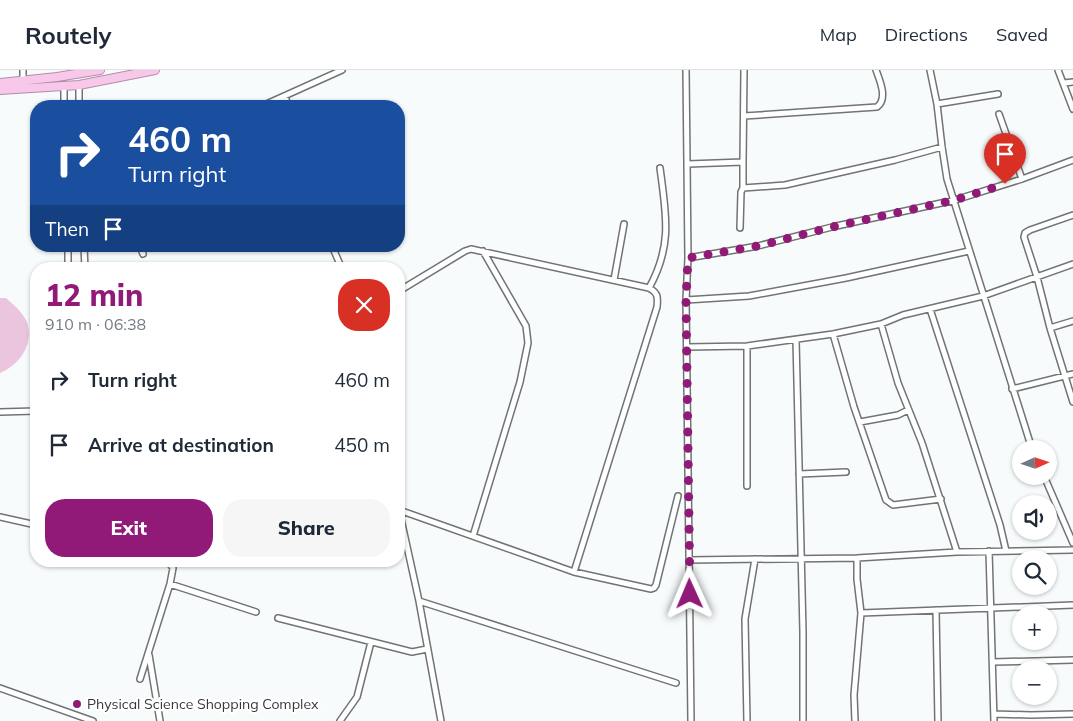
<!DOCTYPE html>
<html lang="en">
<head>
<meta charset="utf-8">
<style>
  :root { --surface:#fff; --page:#f6f6f7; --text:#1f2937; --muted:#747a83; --line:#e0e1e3; --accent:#911977 }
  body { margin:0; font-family:Mulish,sans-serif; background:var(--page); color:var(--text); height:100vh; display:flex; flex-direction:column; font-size:19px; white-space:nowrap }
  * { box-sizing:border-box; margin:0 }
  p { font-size:16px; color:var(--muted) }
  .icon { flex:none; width:28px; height:28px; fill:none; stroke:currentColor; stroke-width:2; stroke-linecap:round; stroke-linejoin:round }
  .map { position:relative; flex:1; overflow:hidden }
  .details { position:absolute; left:30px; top:192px; width:375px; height:305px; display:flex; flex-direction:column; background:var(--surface); border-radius:20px; box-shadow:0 1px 4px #0004 }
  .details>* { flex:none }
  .banner { position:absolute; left:30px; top:30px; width:375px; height:152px; border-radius:20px; box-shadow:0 1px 4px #0004; background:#1a4fa0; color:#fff; overflow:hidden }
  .needle { width:32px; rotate:87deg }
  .fabs { position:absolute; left:1012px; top:370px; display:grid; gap:10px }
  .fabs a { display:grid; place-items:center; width:45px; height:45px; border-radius:50%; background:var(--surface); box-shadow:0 1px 4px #0004; font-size:25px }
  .pin { position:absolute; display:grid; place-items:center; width:42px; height:42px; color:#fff; margin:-51px -21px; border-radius:50% 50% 50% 0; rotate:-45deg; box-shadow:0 0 5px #0007 }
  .pin .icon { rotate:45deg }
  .me { position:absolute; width:55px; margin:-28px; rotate:359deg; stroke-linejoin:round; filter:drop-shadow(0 0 4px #0008) }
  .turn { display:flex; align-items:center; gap:18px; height:105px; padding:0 15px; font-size:22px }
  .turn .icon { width:65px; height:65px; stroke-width:2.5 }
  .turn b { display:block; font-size:35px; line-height:42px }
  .then { display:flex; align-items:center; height:48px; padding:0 15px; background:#0003; gap:10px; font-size:19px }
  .round { display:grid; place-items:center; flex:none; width:52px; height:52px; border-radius:20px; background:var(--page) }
  .headline { display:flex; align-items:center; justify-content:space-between; height:85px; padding:0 15px }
  h1 { font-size:30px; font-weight:800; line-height:38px; color:var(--accent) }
  .primary-button { display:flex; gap:10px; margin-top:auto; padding:10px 15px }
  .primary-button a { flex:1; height:58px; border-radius:20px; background:var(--accent); color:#fff; font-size:20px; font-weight:800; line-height:58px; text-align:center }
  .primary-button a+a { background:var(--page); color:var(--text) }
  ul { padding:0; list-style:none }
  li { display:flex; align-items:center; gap:15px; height:65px; padding:0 15px }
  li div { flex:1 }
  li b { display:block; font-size:19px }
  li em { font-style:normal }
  header { display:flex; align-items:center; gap:30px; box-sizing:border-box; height:70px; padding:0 25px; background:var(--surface); border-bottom:1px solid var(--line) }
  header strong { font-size:24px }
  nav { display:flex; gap:28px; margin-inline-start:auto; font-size:18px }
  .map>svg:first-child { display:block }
  .green { fill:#ebc5de }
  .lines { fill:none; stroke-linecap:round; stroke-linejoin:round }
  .minor-casing { stroke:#707474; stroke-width:8 }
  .trunk-casing { stroke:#b38da8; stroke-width:10 }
  .minor { stroke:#fff; stroke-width:5 }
  .trunk { stroke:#f8c8ea; stroke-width:8 }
  .route { stroke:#911977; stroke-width:9; stroke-dasharray:0 16.2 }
  .poi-dot { fill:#911977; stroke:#fff; stroke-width:2 }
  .labels { text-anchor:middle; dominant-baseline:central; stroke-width:4.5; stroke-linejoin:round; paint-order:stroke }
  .poi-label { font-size:14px; fill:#363838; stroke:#fff; text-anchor:start }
</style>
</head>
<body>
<header>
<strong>Routely</strong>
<nav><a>Map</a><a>Directions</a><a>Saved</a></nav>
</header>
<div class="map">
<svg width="1073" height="651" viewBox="0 0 1073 651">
  <rect width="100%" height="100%" fill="#f7fbfb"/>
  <path class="green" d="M0 228H6C14 235 23 243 27 252 34 275 20 294 0 303Z"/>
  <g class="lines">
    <defs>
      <path id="minor" d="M23 0V10
        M686 0 688 188 686 230 691 651
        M930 0 937 34 942 77 947 109 1032 379
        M1058 0 1073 39
        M1064 13 1073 12
        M64 15V36
        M79 15V36
        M285 26 288 36
        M937 34 998 24
        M262 36 342 0
        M999 44 1022 109
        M744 46 877 37C888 29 880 11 876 0
        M743 92 744 0
        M688 94 743 92V118L741 122 740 158
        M743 118 785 115 895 90 942 77
        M1073 145 1030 160 1025 163 1024 167 1037 207 1050 258 1073 332
        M84 176 85 199
        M140 176 143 184
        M332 176 342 199
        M688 188 758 176 832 157 955 130 1022 109 1073 90
        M68 199V176
        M614 210 624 154
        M649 218C673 175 666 144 660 98
        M399 221 465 181 471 179 649 218C658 223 658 227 657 237L574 502
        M686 230 749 226 846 208 969 181
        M930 239 1000 455 1006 481
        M881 254 898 313 922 373 957 482
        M1050 258 1073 251
        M833 264 854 337 886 430 893 435 941 429
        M796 270 803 562V651
        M747 276V416
        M688 277 747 276 833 264 881 254 903 245 983 226 1073 194
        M1012 319 1073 304
        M0 342 36 341
        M860 352 898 345 908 340
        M799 404 846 402
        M1044 406 1073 473
        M399 440 574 502 651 519 654 518 656 515 678 426
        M399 440 419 531 441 651
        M0 447 36 455
        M473 466 520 312 528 273 526 256 483 181
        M989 481 994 651
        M689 490 857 488 957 482 1073 480
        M170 514 256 542
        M419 531 676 613
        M936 540 938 651
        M861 543 1073 535
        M278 548 412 582 427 579
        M149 585 160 651
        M993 592 1073 590
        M140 609 170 514 173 498 170 494 160 491
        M0 618 93 651
        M994 644 1031 645 1073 644
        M340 651 357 627 371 572
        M747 651 745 549 755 489
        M855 651 854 625 861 543 857 509V488"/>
      <path id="trunk" d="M0 13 57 7 100 0
        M0 20 79 15 155 0"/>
    </defs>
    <use href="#minor" class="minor-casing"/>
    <use href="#trunk" class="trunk-casing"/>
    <use href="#minor" class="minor"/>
    <use href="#trunk" class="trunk"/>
  </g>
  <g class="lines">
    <path class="route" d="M690 524 686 230 688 188 758 176 832 157 955 130 1005 114"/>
  </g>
  <circle class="poi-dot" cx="77" cy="634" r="5"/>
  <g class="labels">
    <g class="poi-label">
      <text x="87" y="634">Physical Science Shopping Complex</text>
    </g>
  </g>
</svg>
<div class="fabs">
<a><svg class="needle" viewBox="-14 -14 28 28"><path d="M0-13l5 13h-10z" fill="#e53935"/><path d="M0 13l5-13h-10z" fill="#747a83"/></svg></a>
<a><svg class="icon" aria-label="sound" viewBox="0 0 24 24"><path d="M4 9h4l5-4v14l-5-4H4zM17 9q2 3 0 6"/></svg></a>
<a><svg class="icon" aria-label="search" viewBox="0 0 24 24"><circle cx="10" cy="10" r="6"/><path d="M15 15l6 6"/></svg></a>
<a>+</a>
<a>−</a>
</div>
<div class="pin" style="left:1005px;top:114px;background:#d93025"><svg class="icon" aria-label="arrive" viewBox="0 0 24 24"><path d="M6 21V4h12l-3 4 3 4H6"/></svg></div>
<svg class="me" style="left:690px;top:524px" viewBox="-20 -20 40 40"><path d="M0-17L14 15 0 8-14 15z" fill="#911977" stroke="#fff" stroke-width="4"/></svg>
<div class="banner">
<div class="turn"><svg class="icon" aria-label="right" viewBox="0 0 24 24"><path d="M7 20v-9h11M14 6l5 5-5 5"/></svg><div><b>460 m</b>Turn right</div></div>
<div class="then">Then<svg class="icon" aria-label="arrive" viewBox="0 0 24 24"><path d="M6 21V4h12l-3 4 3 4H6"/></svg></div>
</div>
<section class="details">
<div class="headline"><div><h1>12 min</h1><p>910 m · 06:38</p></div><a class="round" style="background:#d93025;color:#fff"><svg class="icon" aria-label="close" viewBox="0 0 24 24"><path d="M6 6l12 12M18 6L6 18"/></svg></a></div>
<ul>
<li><svg class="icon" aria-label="right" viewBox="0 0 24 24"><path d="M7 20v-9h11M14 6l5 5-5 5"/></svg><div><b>Turn right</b></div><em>460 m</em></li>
<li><svg class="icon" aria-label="arrive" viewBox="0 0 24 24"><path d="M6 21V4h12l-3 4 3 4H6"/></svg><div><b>Arrive at destination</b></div><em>450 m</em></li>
</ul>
<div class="primary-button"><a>Exit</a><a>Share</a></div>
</section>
</div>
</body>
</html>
